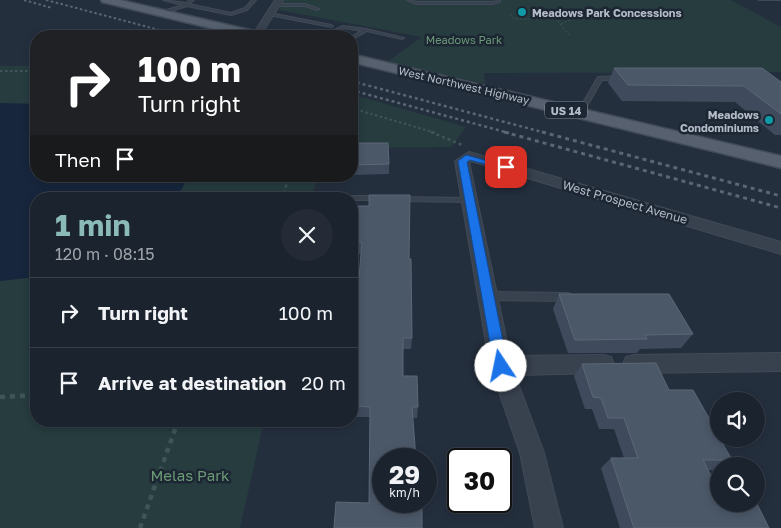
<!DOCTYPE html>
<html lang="en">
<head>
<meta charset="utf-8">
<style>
  :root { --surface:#1b232e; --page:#242b36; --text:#f1f3f6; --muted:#a0a4aa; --line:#39404a; --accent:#8bbbb9 }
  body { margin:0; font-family:"Golos Text",sans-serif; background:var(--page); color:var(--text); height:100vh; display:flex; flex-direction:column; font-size:19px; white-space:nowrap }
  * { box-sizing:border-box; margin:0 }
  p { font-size:16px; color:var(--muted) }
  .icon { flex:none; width:28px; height:28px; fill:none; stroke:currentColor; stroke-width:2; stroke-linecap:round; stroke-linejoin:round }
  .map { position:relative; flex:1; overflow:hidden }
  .drawer { position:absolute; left:30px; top:192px; width:328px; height:235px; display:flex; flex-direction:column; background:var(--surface); border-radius:20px; box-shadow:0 2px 8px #0003,0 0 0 1px var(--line) }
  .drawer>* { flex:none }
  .top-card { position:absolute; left:30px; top:30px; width:328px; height:152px; border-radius:20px; box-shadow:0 2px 8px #0003,0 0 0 1px var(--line); background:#202124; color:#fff; overflow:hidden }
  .buttons { position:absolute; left:710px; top:392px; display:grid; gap:10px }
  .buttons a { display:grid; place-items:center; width:55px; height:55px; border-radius:50%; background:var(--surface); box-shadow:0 2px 8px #0003,0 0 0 1px var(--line); font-size:25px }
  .speed { position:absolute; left:372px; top:448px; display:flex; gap:10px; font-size:25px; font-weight:700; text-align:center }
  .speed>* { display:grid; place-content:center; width:65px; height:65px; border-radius:50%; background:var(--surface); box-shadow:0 2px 8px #0003,0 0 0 1px var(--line); line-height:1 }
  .speed small { font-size:12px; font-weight:400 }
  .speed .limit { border:2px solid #111; border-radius:8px; background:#fff; color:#111 }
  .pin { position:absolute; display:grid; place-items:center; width:42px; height:42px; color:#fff; margin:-21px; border-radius:10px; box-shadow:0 2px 8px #0006 }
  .me { position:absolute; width:55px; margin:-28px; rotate:349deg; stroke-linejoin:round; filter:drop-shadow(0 0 4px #0008) }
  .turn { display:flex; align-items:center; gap:18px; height:105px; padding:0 25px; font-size:22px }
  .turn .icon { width:65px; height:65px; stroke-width:2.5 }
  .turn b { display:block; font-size:35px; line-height:42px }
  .then { display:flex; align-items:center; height:48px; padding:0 25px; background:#0003; gap:10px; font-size:19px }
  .round { display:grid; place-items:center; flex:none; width:52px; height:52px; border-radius:26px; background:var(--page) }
  .summary { display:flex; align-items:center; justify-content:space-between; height:85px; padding:0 25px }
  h1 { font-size:30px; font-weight:700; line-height:38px; color:var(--accent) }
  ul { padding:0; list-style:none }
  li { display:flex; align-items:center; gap:15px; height:70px; padding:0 25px; border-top:1px solid var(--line) }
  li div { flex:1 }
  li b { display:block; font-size:19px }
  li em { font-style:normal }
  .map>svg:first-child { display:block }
  .green { fill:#263c3f }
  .water { fill:#17263c }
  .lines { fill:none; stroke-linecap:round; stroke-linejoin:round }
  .service-casing { stroke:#414a57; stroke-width:2 }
  .minor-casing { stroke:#414a57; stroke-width:2 }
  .primary-casing { stroke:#414a57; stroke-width:3 }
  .path-far3 { stroke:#3f5557; stroke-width:1; stroke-dasharray:2 2; stroke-linecap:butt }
  .path-far2 { stroke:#3f5557; stroke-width:2; stroke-dasharray:2.5 2.5; stroke-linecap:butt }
  .path-far1 { stroke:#3f5557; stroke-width:2.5; stroke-dasharray:3 3; stroke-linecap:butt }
  .path { stroke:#3f5557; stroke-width:4.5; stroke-dasharray:5 5; stroke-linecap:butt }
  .service { fill:#38414e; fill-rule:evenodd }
  .minor { fill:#38414e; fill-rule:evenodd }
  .primary { fill:#56606e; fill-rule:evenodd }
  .rail-far2 { stroke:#5a6575; stroke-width:2; stroke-dasharray:2.5 2.5; stroke-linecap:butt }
  .rail-far1 { stroke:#5a6575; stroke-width:2.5; stroke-dasharray:3 3; stroke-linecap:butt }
  .rail { stroke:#5a6575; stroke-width:3; stroke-dasharray:4 4; stroke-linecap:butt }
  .wall { fill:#3f4b5c }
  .building { fill:#4b5868; stroke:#5c6777 }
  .route { fill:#1a73e8; stroke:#114b97 }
  .culture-dot { fill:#0f9aa8; stroke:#1d2633; stroke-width:2 }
  .labels { text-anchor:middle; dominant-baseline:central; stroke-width:5; stroke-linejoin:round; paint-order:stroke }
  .far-poi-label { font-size:11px; font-weight:bold; fill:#b4bcc9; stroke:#1d2633; text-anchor:start }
  .far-park-label { font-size:11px; fill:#6b9a76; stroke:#1d2633 }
  .far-street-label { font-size:11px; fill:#b4bcc9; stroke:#1d2633 }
  .shield { fill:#1d2633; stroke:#878f9c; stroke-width:1 }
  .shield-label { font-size:11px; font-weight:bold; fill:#b4bcc9 }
  .street-label { font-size:12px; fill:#b4bcc9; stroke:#1d2633 }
  .near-park-label { font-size:15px; fill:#6b9a76; stroke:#1d2633 }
</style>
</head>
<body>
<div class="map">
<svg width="781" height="528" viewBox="0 0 781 528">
  <rect width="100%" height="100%" fill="#242f3e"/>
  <path class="green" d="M284 0H731L781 27V72L484 73 485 84 387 62 422 37 279 10Z
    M0 66H36V176H317L312 199H36V421H264L240 528H0Z
    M351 94 466 127 451 147 351 148Z"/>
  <path class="water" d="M0 103 36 104V176H189L176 199H36V277L0 281Z"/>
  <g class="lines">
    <defs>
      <path id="service" d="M163 0 186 3 190 0H194L189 4 231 13 245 8 252 0H256L247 10 231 15 187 6 161 14 160 12 183 5Z
        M407 0 417 2H493L500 0V2L493 4H416Z
        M276 4H305L319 9 317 10 305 6H275Z
        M270 13 331 25 333 26 331 27 269 15Z
        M343 26 366 29 404 38 402 39 367 31 351 40V37L362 31 344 28 326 36H321Z
        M598 77 622 76 625 78 622 80H602L583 113 578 114 577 113Z
        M333 196H379L383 198 379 200H351V199H333Z
        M396 197 469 198 473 200 469 202 399 201 395 199Z
        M488 292 568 293 571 294 573 297 571 300 568 301 488 300 485 299 483 296 485 293Z"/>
      <path id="minor" d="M275 0H283L260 36H252Z
        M469 152 781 242V254L471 161 469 162 510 356 603 355 611 357 614 364 611 371 603 373 515 375 544 453 563 528H535L520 453 490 366 455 161Z
        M781 353V371L634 373 626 371 623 364 626 357 634 355Z"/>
      <path id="primary" d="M101 0H120L263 33 264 36H243L102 2Z
        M351 54 781 156V168L351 62Z"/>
    </defs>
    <use href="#service" class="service-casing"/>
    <use href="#minor" class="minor-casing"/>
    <use href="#primary" class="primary-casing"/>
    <path class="path-far3" d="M541 9 570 15
      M531 10 541 9 555 17
      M510 14 514 19H556
      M534 14 552 16
      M561 24 575 18
      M569 35 555 17H601"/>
    <path class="path-far2" d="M0 71H36
      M351 108 436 133"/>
    <path class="path-far1" d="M431 132 462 145
      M282 199 289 176"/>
    <path class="path" d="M0 397 36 395
      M140 528 178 421"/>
    <use href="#service" class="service"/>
    <use href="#minor" class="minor"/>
    <use href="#primary" class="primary"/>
    <path class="rail-far2" d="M24 0 52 8
      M46 0 182 36"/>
    <path class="rail-far1" d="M351 81 546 133
      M351 90 509 133"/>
    <path class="rail" d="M504 132 781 208
      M542 132 781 196"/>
  </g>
  <path class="wall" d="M757 0H781V1H759Z
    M614 68 781 82V135H775L735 102 622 101 608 83Z
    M351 143 389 164V174L351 175Z
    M351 206 409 259 412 338 411 349H403V376L418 407 417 418H412L369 503 370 417H351V278H359L361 254H351Z
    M559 294 693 334 681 348 640 349 637 353H568L553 309Z
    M582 364 669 390 732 460 723 466H719V469L718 470H708L719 504 769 528H620L601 468 611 458H624L614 429H599L592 409H585L574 376Z"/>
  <path class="building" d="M614 68H762L781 82V114L744 86 628 85Z
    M351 143H388L389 164 351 165Z
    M369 195H410L409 259H411L412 338H403V376H417L418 407H412L416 459H384V501H419V504H422V528H334L336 502 369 503 370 407 351 406V278H359L362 242H351V206H369Z
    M559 294H669L693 334 645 335 647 339 575 340Z
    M656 363 669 390H693L719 436V439H720L732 460H703L719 492V504H757L769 528H634L611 458H638L624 418H608L601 398 593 397 582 364Z"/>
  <path class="route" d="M466 155 510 167 506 170 470 160 467 162 508 366 506 370 501 372 496 370 494 366 458 161Z"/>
  <g class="culture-dot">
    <circle cx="522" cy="12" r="5"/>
    <circle cx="769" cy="120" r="5"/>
  </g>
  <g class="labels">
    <g class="far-poi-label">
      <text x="532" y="12">Meadows Park Concessions</text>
      <text x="759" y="114" text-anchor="end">Meadows<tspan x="759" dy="13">Condominiums</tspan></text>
    </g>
    <g class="far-park-label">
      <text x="464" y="39">Meadows Park</text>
    </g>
    <g class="far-street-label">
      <text transform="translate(464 85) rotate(13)">West Northwest Highway</text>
    </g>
    <rect class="shield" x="545" y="101.5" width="42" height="17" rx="4"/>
    <g class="shield-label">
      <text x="566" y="110">US 14</text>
    </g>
    <g class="street-label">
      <text transform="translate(625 202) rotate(16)">West Prospect Avenue</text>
    </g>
    <g class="near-park-label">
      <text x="190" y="475">Melas Park</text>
    </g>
  </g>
</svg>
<div class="buttons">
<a><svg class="icon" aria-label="sound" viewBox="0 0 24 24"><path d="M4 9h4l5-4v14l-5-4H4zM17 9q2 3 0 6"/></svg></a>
<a><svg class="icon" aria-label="search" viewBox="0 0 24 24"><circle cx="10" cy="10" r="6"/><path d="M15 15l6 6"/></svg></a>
</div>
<div class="speed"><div>29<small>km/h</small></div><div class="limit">30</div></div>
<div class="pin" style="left:506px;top:167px;background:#d93025"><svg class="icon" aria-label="arrive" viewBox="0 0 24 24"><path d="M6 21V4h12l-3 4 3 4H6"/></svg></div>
<svg class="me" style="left:501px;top:366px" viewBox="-20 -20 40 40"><circle r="19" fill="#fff"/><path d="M0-13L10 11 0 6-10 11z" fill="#1a73e8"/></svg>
<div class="top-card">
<div class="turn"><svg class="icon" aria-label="right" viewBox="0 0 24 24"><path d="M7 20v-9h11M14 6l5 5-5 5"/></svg><div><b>100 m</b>Turn right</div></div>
<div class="then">Then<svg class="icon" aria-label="arrive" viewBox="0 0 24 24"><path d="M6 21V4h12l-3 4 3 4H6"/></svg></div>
</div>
<section class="drawer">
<div class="summary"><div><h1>1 min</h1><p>120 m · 08:15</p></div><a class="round"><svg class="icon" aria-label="close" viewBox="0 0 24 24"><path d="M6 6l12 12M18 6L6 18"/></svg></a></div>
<ul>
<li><svg class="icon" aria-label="right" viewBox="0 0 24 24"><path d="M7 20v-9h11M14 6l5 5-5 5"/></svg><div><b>Turn right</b></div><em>100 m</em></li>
<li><svg class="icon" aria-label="arrive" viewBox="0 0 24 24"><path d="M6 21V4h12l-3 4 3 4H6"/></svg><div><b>Arrive at destination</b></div><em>20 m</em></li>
</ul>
</section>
</div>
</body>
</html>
